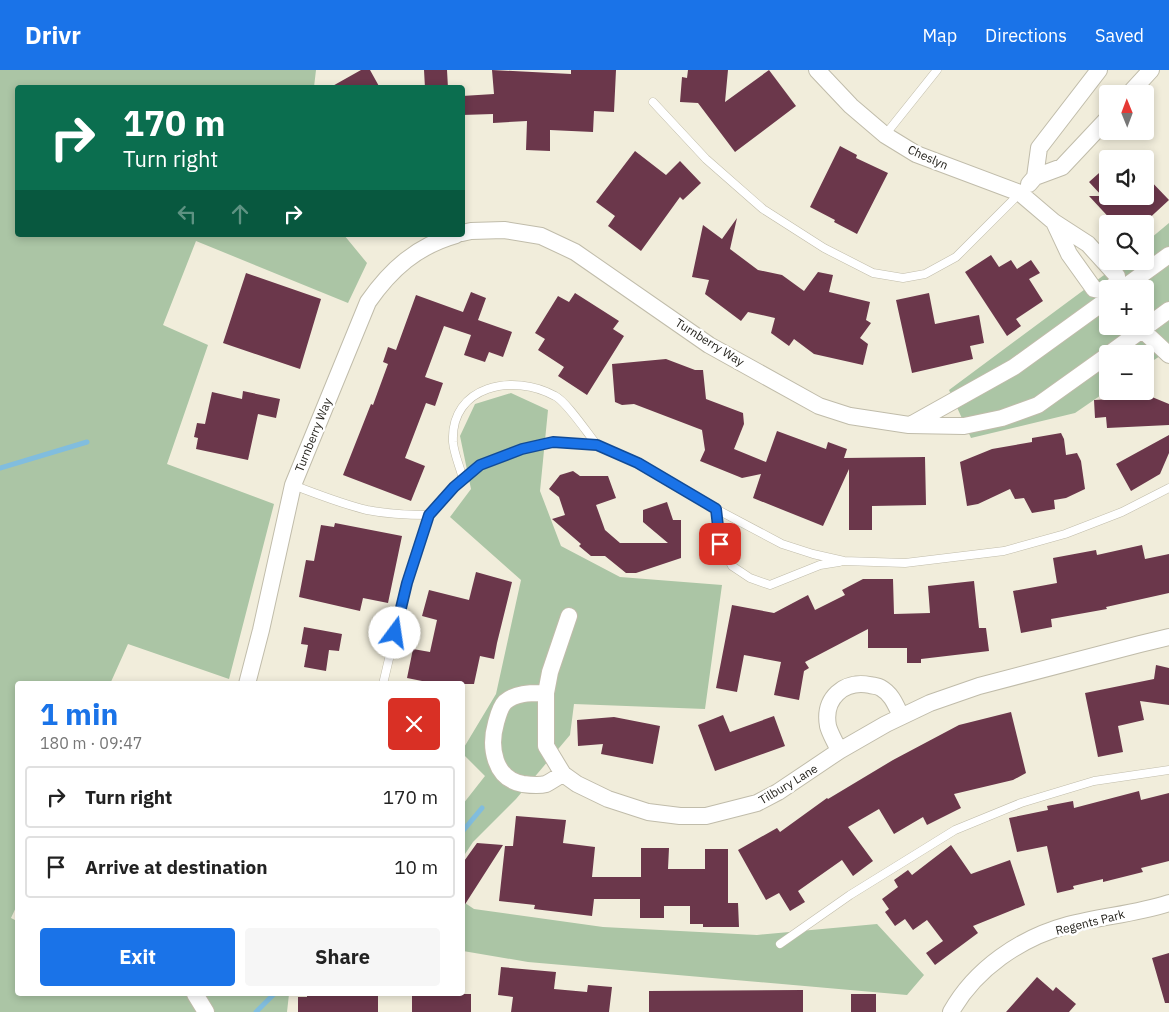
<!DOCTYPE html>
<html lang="en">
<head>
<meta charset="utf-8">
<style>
  :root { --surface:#fff; --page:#f6f6f6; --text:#222; --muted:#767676; --line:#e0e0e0; --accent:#1a73e8 }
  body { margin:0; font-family:"IBM Plex Sans",sans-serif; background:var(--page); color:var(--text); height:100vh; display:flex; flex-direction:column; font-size:19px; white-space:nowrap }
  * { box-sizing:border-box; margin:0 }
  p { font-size:16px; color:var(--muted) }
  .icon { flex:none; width:28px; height:28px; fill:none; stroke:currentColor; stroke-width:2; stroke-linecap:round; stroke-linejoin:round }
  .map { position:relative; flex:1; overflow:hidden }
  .sheet { position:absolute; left:15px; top:611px; width:450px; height:315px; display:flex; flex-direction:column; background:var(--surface); border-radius:5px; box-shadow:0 2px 8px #0003 }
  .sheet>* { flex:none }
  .hud { position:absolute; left:15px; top:15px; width:450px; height:152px; border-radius:5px; box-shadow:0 2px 8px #0003; background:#0b6e4f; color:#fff; overflow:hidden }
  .needle { width:32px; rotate:359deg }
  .fabs { position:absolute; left:1099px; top:15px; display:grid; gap:10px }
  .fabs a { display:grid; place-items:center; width:55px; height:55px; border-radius:5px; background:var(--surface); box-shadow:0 2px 8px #0003; font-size:25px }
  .pin { position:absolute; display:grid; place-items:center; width:42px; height:42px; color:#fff; margin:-21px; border-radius:10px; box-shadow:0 2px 8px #0006 }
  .me { position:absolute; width:55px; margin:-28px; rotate:14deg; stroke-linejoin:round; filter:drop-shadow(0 0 4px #0008) }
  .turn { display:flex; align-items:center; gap:18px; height:105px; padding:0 25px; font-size:22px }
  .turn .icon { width:65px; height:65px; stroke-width:2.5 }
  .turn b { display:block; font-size:35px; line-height:42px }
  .lanes { display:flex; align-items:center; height:48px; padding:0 25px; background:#0003; justify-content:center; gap:25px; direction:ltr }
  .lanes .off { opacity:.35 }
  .round { display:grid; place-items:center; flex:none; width:52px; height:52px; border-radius:5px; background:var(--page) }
  .overview { display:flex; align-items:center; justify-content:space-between; height:85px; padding:0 25px }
  h1 { font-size:30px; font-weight:800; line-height:38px; color:var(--accent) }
  .primary-button { display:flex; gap:10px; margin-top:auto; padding:10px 25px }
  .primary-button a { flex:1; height:58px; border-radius:5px; background:var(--accent); color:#fff; font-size:20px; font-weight:800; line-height:58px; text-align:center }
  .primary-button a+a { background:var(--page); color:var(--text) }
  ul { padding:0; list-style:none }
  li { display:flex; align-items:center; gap:15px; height:62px; margin:0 10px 8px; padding:0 15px; border:2px solid var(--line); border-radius:5px }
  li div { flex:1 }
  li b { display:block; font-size:19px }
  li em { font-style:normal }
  header { display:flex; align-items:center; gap:30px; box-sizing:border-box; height:70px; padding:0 25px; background:var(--accent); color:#fff }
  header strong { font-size:24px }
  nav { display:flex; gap:28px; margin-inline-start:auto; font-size:18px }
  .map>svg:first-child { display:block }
  .green { fill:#abc5a5; fill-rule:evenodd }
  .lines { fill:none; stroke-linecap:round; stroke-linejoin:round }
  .stream { stroke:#81bdde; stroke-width:5 }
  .building { fill:#6b374b }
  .service-casing { stroke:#c0bcaa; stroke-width:9 }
  .minor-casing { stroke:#c0bcaa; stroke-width:18 }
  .service { stroke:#fff; stroke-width:8 }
  .minor { stroke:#fff; stroke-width:16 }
  .route-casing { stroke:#114b97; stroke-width:12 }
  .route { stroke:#1a73e8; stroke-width:9 }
  .labels { text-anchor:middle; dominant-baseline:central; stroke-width:5; stroke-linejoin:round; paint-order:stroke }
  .street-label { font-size:12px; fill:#25231d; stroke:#fff }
</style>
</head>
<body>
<header>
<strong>Drivr</strong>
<nav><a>Map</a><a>Directions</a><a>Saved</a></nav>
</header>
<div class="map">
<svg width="1169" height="942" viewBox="0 0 1169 942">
  <rect width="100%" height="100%" fill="#f1eddb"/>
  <path class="green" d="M0 0H316L314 17 18 18V165H344L367 193 348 233 196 171 163 255 208 275 167 394 274 434 229 609 128 574 110 614H18V833L11 848 17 851 18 924H289L287 942H0Z
    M1169 153V280L1145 296V284H1108L1107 321 1075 343 971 368 949 320 1123 191H1145V173ZM1108 219H1145V256H1108Z
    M511 323 548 340 540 421 561 476 620 507 722 515 705 639 574 634 570 665 516 729 473 772 463 787V734L485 706 463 684V679L496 624 521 510 450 447 471 419 460 366 475 334Z
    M462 831 474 839 603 857 757 865 877 854 924 905 907 925 528 892 463 881Z"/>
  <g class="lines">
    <path class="stream" d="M0 398 87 372
      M462 762 482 738
      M256 942 274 924"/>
  </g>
  <path class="building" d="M361 0H370L380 18H329Z
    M424 0H447L448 18H425Z
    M492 0 571 4V0H616L614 42 594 41 593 62 550 60V81L526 80 527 51 493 53V44L462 45V26L494 24Z
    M688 0H728L725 32 769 0 796 36 735 82 698 33 680 32 682 7 687 8Z
    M840 76 857 85 856 88 888 103 857 164 834 152 835 150 810 137Z
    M635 81 666 105 680 91 701 113 683 130 680 127 641 181 608 156 615 146 596 132Z
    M1108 95V126H1145V105L1169 130 1143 154H1133L1128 148 1122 154H1115L1089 126H1102L1089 112Z
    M737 148 730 179 758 200 782 205 804 221 818 202 833 205 829 222 870 232 866 250 871 253 860 268 868 274 863 295 814 284 794 269 789 276 771 263 775 248 748 242 741 251 705 224 709 210 692 207 703 155 722 169Z
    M991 185 999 197 1011 190 1017 199 1031 190 1040 203 1029 209 1043 231 1016 249 1021 256 1007 266 965 202Z
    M246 203 321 229 300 299 223 273Z
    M471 222 486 228 478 250 512 262 503 287 489 282 485 292 464 285 471 265 444 256 425 307 443 313 435 336 426 333 405 388 425 396 411 431 343 405 371 334 373 335 388 294 383 292 388 277 396 280 416 225 463 242Z
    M575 223 619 251 613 259 624 266 587 325 558 306 564 297 538 280 545 269 535 263 558 226 569 232Z
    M929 223 935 254 979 245 984 273 970 276 973 289 912 303 896 230Z
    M666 289 695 300H703L706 329 743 343 744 354 734 379 766 392 777 361 826 379 828 372 847 379 844 388 925 387 926 435 872 436V460H849V399L823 456 753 428 761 404 742 408 700 391 705 380 702 360 634 334 622 335 615 332 612 294Z
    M243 321 280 329 276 348 258 344 248 390 196 379 198 368 194 367 197 353 205 354 212 322 242 329Z
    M1152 327 1169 334V355L1107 358 1106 347 1095 348 1094 330Z
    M1061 363 1064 369 1066 385 1077 383 1081 391 1085 419 1066 428 1054 430 1055 439 1032 443 1024 428 1015 429 1010 419 978 434 967 436 960 392 992 379 1032 372V368Z
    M1169 365V383L1160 404 1131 421 1116 394Z
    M573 401 580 406H608L616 428 596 435 605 460 620 473H668L643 452V440L667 432 673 450H681V488L636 503H626L605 486H591L579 476 581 474 552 449 565 445 559 427 549 419 560 405Z
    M335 453 402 466 388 533 363 528 360 541 299 527 306 490 314 491 321 455 334 457Z
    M1142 475 1145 489 1169 484V523L1106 537 1107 539 1051 549 1052 557 1021 563 1013 521 1057 513 1053 488 1096 480 1097 485Z
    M476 502 512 512 497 573 494 589 480 586 474 614H437L407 608 413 579 430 582 437 550 422 546 429 520 469 530Z
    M863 509H893L894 544 930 543 928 516 974 511 979 558H986L989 581 921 589V593H907V578H868V559L805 592 809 598 804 601 799 630 774 625 781 592 744 585 737 622 716 618 732 535 774 543 808 525 815 540 845 525 842 520Z
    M304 557 342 564 339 581 329 580 326 601 304 597 308 575 301 574Z
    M1156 595 1169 598V635L1140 631 1144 650 1118 656 1123 682 1098 687 1085 623 1154 609Z
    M1011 642 1026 703 1013 710 954 724 961 738 927 755 923 747 894 764 879 739 848 757 873 791 853 806 842 790 798 821 805 832 790 841 779 823 766 830 738 780 777 758 780 762 827 728 828 729 893 690 959 655Z
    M723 645 730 662 774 646 785 676 715 701 698 655Z
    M614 647 660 656 653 694 601 684 603 674 578 676 577 650Z
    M1139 721 1141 730 1169 723V791L1141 798 1143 802 1103 812V809L1073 816 1074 819 1057 823 1047 776 1017 782 1009 748 1048 740 1047 736 1073 731 1074 738Z
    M516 746 566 750 563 773 595 777 592 807H641V778H669L668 799H705V779H728V833H738L739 857H703V854H690V836H664V848H640V829H594L592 846 534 839 535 835 499 831 505 776H513Z
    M477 773 503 775 462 839V794Z
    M951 775 971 804 1010 790 1025 835 973 856 978 863 935 895 926 883 943 871 927 850 913 860 905 849 895 856 885 842 889 839 882 829 898 817 894 810 908 800 912 805Z
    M1169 883V933H1165L1152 888Z
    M501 897 556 902 554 919 587 922 588 915 612 917 609 942H511L513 927 498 925Z
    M1037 907 1053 921 1056 917 1076 934 1069 942H1006Z
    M803 920V942H649V921Z
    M307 924H378V942H298V927H307Z
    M412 924H471V942H412Z
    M851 924H876V942H851Z"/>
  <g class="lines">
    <defs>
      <path id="service" d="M653 32 706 89 763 139 824 178 873 203 903 208 925 204 956 187 1020 123
        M885 65 937 0
        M463 409C460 397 454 384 453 372 450 315 514 303 555 326 566 331 588 364 597 375
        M293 415C317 424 342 434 367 440 387 444 409 445 429 445
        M716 439 720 473 732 496 750 508 770 515 820 495 839 492
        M383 614 407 513 429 445 454 417 480 395 521 379 553 373 597 375 638 393 716 439 782 474 813 484 844 491 905 493 1004 481 1065 464 1122 442 1169 418
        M780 874 850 825 955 760 1021 733 1094 711 1169 700"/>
      <path id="minor" d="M817 0 851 36 885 65 916 84 1020 123 1054 152 1088 174 1117 206 1115 219
        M1129 24 1151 0
        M1035 107 1039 78 1099 0
        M1029 114 1035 107 1062 97 1108 48
        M1054 152 1069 184 1094 219 1108 222
        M462 163 471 161 504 160 541 166 575 182 709 275 819 336 850 346 909 355 964 356 1002 348 1038 335 1108 285
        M1122 219 1169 185
        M1138 256 1169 285
        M1109 284 1169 240
        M912 354 1014 297 1108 229
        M569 546 550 602 546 623V676L563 704 577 714 608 729 648 742 680 746H706L757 733 778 722 839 681 886 654 930 633 979 616 1140 574 1169 567
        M247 614 261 560 293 415 368 232C391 199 417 176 456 165
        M546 623C533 623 516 622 505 632 500 637 498 646 496 653 489 677 494 709 523 714 530 715 539 716 546 714 552 711 557 707 563 704
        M839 681C836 673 830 664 828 656 823 628 844 610 870 615 874 616 878 616 881 618 892 624 896 636 901 646
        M195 924 206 942
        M951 942C975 899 1020 868 1068 855 1101 846 1136 844 1169 833"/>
    </defs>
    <use href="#service" class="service-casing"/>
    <use href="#minor" class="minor-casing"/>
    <use href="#service" class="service"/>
    <use href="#minor" class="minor"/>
  </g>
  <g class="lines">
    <defs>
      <path id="route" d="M395 563 407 513 429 445 454 417 480 395 522 379 553 372 597 375 638 393 716 439 720 474"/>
    </defs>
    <use href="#route" class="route-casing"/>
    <use href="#route" class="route"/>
  </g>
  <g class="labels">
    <g class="street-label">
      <text transform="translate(928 87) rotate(24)">Cheslyn</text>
      <text transform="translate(710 272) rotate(32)">Turnberry Way</text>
      <text transform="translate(313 365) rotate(-68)">Turnberry Way</text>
      <text transform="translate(788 714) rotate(-31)">Tilbury Lane</text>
      <text transform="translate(1090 852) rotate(-14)">Regents Park</text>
    </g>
  </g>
</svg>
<div class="fabs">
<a><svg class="needle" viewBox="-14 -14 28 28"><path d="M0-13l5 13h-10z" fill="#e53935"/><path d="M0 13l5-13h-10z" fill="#767676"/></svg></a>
<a><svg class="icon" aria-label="sound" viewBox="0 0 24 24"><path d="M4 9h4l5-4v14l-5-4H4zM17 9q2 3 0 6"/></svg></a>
<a><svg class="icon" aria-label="search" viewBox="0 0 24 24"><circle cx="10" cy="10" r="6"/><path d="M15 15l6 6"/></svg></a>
<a>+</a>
<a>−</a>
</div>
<div class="pin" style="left:720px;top:474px;background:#d93025"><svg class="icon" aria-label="arrive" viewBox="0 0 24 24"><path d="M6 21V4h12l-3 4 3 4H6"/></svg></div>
<svg class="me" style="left:395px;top:563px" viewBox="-20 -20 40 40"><circle r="19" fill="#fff"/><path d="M0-13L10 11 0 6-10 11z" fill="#1a73e8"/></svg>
<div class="hud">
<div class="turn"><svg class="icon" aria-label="right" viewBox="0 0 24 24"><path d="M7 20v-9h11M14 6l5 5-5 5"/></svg><div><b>170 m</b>Turn right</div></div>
<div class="lanes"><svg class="icon off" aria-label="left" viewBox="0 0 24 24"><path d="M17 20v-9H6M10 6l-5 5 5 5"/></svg><svg class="icon off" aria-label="ahead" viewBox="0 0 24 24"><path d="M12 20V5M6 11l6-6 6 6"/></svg><svg class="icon" aria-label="right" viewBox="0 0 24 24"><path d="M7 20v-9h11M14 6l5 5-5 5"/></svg></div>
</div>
<section class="sheet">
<div class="overview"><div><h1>1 min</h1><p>180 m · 09:47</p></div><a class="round" style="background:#d93025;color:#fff"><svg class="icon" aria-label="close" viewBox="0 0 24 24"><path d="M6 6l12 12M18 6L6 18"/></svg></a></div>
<ul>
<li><svg class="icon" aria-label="right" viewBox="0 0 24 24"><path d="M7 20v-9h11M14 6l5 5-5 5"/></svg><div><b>Turn right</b></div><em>170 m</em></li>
<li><svg class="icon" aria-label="arrive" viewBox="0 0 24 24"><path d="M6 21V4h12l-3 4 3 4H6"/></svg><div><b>Arrive at destination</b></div><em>10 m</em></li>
</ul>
<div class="primary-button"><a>Exit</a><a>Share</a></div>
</section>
</div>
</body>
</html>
